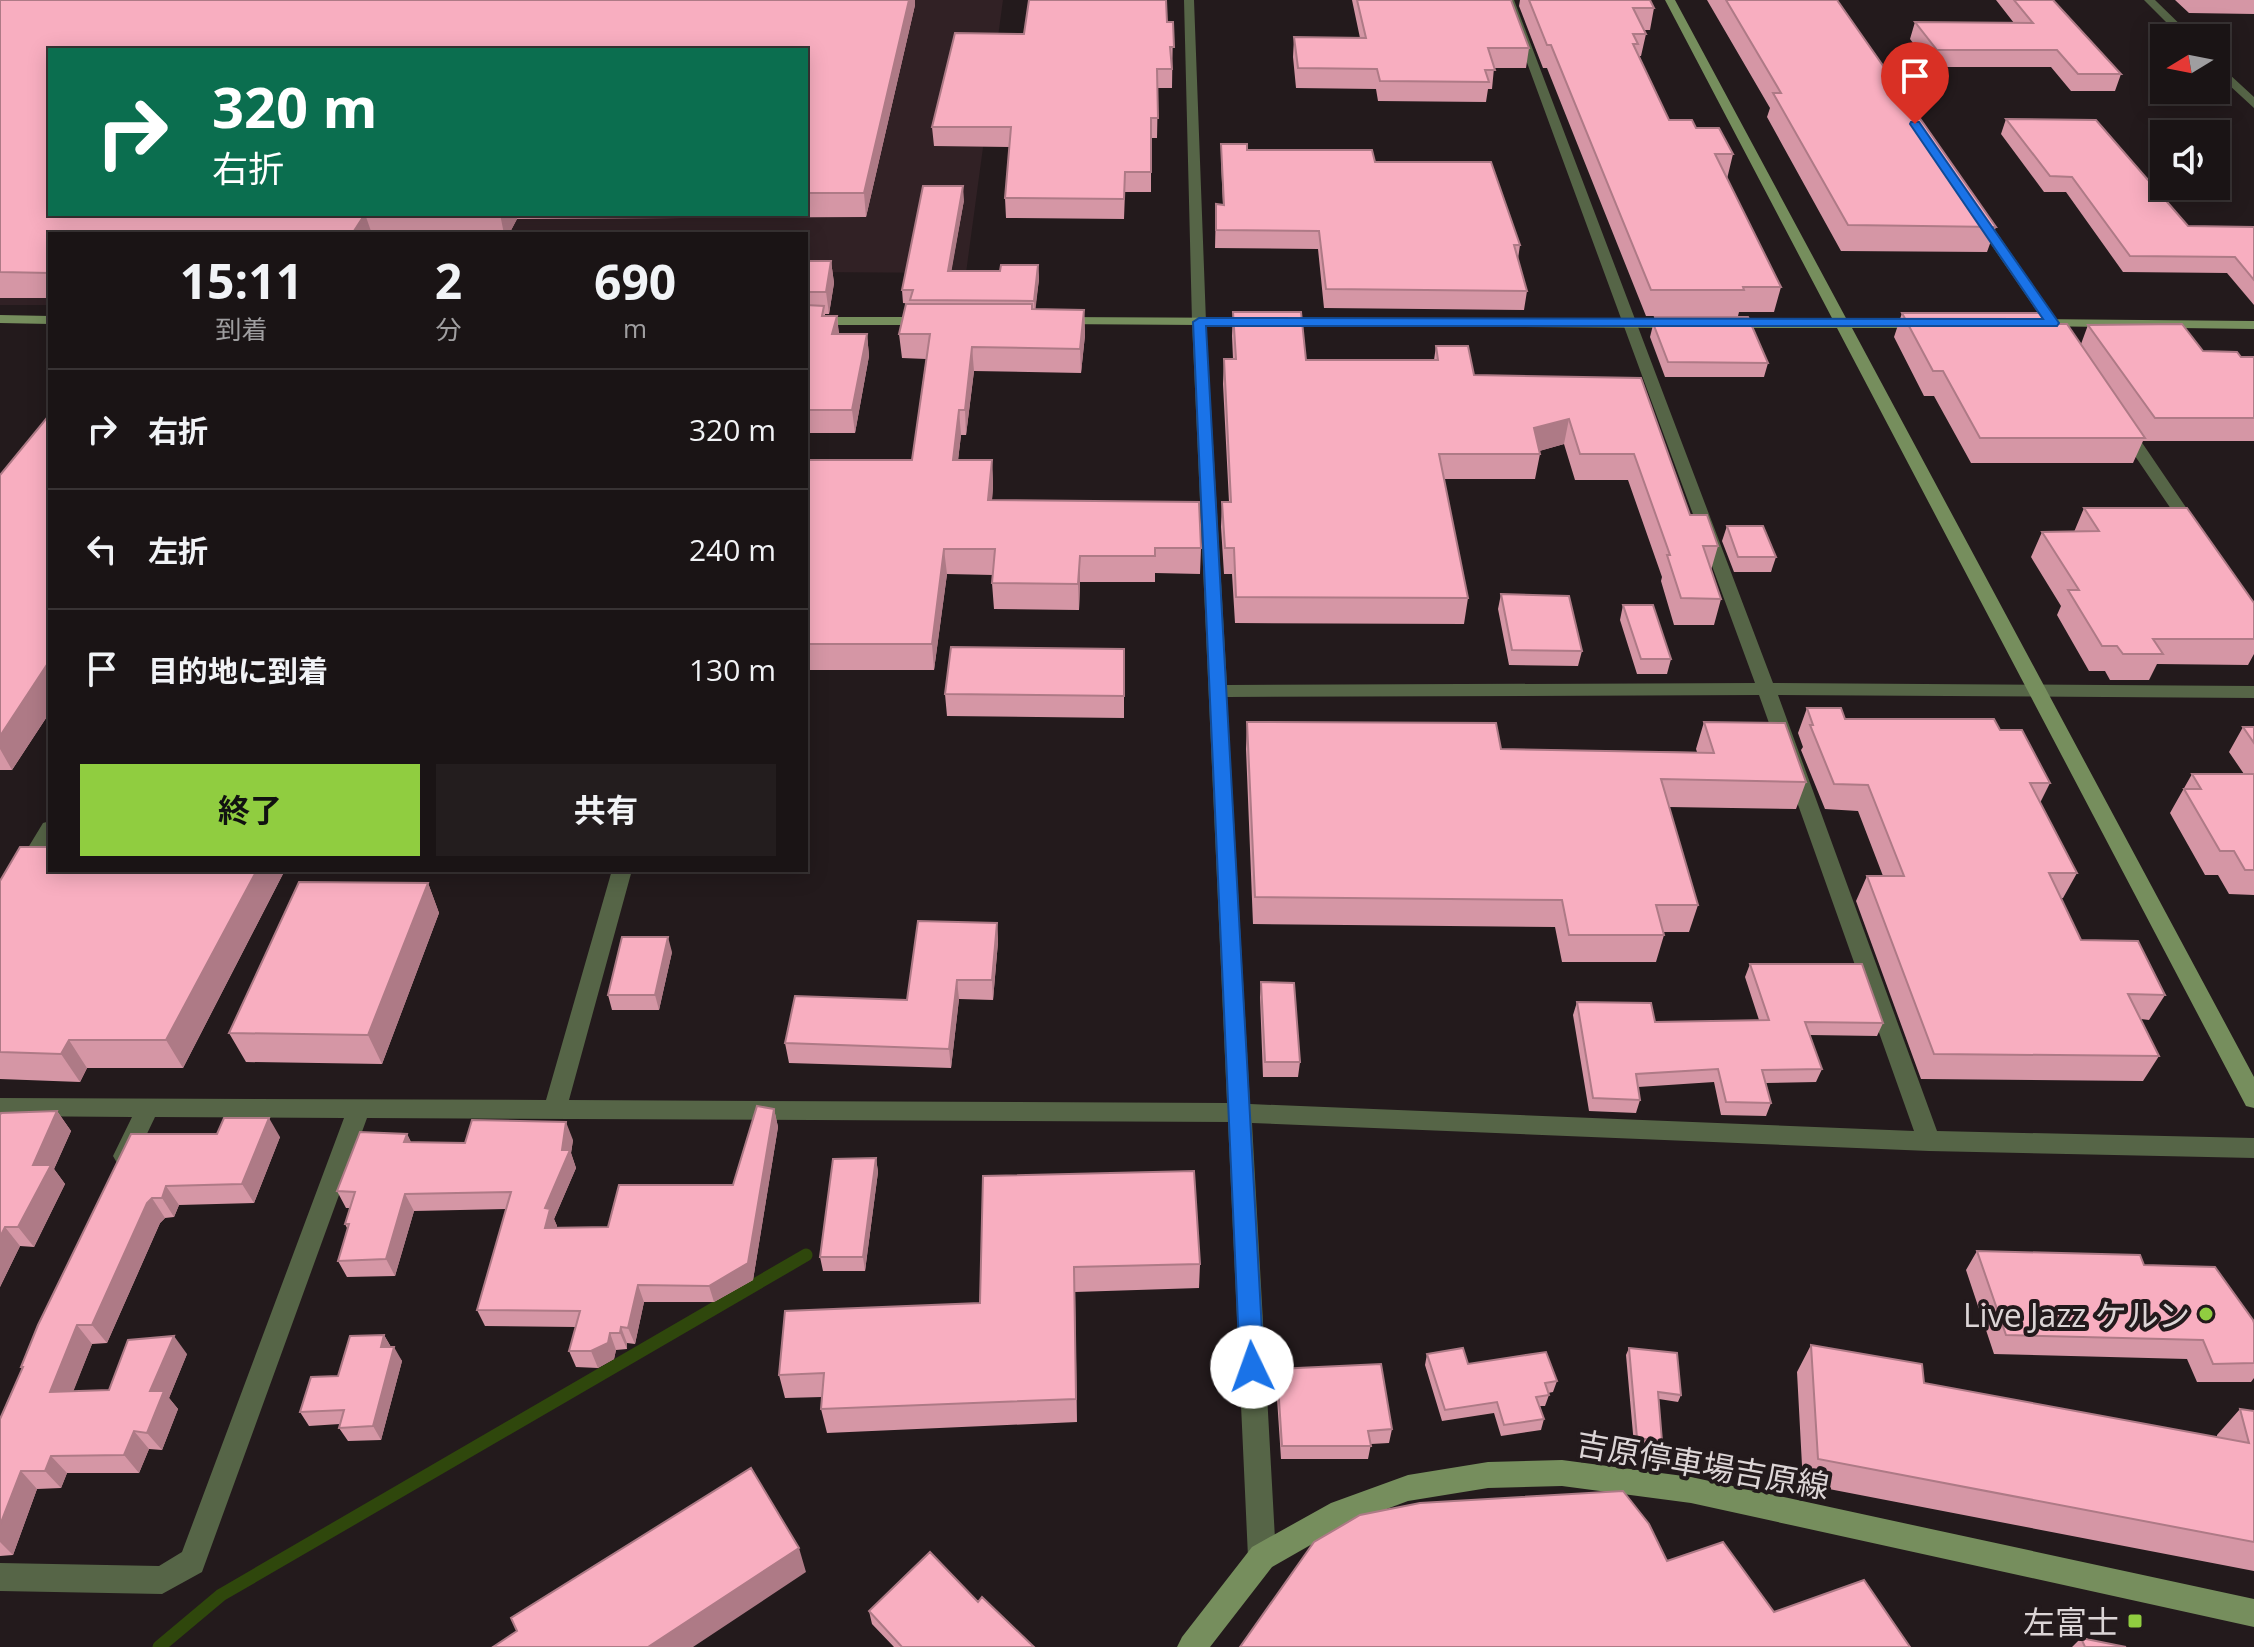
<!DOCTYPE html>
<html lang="ja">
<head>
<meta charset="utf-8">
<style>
  :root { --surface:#1a1415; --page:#231d1e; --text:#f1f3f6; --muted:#9f9ea0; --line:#383334; --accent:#90cd40 }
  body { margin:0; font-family:"Open Sans","Noto Sans JP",sans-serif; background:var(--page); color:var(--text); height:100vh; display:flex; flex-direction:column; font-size:30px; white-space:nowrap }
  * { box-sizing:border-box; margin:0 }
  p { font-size:26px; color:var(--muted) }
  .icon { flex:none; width:44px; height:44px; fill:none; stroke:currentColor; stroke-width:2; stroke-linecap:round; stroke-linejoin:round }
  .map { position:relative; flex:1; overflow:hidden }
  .panel { position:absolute; left:48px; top:232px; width:760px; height:640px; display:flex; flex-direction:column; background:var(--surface); border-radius:0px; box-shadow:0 4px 20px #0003,0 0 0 2px var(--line) }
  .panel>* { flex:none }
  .guide { position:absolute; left:48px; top:48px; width:760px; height:168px; border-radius:0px; box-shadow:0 4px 20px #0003,0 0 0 2px var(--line); background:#0b6e4f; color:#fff; overflow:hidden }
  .needle { width:52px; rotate:260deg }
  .buttons { position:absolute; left:2150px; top:24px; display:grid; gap:16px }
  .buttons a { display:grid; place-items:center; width:80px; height:80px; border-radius:0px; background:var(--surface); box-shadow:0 4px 20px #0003,0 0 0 2px var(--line); font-size:40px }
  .pin { position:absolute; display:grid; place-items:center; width:68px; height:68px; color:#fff; margin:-82px -34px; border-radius:50% 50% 50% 0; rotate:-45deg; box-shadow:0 0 8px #0007 }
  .pin .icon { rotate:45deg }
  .me { position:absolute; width:88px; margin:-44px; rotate:357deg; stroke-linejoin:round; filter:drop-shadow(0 0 6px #0008) }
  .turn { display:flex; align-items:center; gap:28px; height:168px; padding:0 32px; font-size:36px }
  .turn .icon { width:104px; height:104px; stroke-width:2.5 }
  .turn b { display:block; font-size:56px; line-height:68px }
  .eta { display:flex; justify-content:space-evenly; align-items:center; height:136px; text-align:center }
  .eta b { font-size:48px; font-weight:700; line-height:56px }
  .button { display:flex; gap:16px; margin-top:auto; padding:16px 32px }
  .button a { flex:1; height:92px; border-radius:0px; background:var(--accent); color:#111; font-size:32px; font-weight:700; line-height:92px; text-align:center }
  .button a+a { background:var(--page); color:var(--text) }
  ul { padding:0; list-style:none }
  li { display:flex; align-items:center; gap:24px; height:120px; padding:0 32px; border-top:2px solid var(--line) }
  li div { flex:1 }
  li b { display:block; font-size:30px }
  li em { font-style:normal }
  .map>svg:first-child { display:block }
  .built { fill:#312125; fill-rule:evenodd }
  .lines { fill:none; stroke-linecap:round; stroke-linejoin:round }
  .stream { stroke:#2f470c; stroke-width:13 }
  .street { fill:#566547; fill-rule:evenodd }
  .secondary { fill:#768e5d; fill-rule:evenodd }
  .wall { fill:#d596a5; fill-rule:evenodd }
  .shaded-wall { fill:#ae7a86 }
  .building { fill:#f8aec0; stroke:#ae7a86; stroke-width:2 }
  .route { fill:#1a73e8; stroke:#114b97; stroke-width:2 }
  .poi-dot { fill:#90cd40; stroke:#231a1c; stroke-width:3 }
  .labels { text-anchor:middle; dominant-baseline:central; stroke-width:8; stroke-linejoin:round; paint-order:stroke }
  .near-poi-label { font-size:32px; fill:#dcd5d6; stroke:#231a1c; text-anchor:end }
  .near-street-label { font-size:32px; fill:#dcd5d6; stroke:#231a1c }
</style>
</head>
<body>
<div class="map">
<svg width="2254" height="1647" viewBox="0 0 2254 1647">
  <rect width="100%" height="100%" fill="#231a1c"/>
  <path class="built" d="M0 0H1003L966 273 806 272V234H50V305H0ZM50 50H806V214H50Z"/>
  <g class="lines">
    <path class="stream" d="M159 1647 221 1595 806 1255"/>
    <path class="street" d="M1184 0H1194L1206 322 1227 685 1755 683 1504 0H1514L1773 683 2254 686V698L1778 695 1937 1131 2254 1138V1158L1929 1151 1252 1123 1276 1557 1272 1567 1262 1571 1252 1567 1248 1557 1228 1122 367 1118 202 1572 162 1594 0 1591V1563L159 1566 182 1552 344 1118 155 1117 133 1163 125 1166 117 1163 113 1156 132 1117 0 1116V1098L546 1100 612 870H632L569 1100 1227 1103 1192 322ZM1759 695 1914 1131 1250 1104 1227 697Z
      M2144 0H2155L2194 38H2182Z
      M2216 62 2254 97V108L2216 73Z
      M1972 211H1982L2068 336 2066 339H2056L1970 214Z
      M2124 423 2130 425 2202 531 2200 535 2194 536 2186 531 2116 428Z
      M50 821V845L7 917 0 920V894L43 823Z"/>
    <path class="secondary" d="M1665 0H1675L1847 320H1926L1933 324 1926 328H1852L2254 1077V1108L2246 1106 1837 328H1726L1719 324 1726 320H1833Z
      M0 315 50 316V324L0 323Z
      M806 317H930L937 321 930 325H806Z
      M1058 317 1678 320 1685 324 1678 328 1053 324 1051 321Z
      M2030 319 2254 321V329L2025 326V320Z
      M1562 1460 1691 1477 2254 1599V1627L1691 1503 1562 1486 1488 1488 1408 1501 1349 1523 1272 1567 1210 1647H1177L1182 1637 1252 1547 1331 1503 1408 1475 1488 1462Z"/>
  </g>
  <path class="wall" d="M0 0H915V5L866 217 517 219 509 234H50V298H0ZM806 50V214H50Z
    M1352 0H1511L1529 48 1526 68H1494L1492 89H1488L1486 102 1378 101 1376 89 1296 88 1293 57 1294 37 1360 38Z
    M1520 0H1650L1654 8 1650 30H1644L1646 34 1641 56H1639L1669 120 1696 128 1733 154 1727 179 1781 287 1774 312H1739L1738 316H1646L1547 68H1543L1519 6Z
    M1707 0H1837L1996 227 1987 252 1841 251 1767 117 1770 108Z
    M1996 0H2053L2121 74 2115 91H2071L2051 67H1931L1910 39 1915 22 2014 23Z
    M2175 0H2254V14L2189 13Z
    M1173 22 1172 88H1158L1157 138H1151V192H1125L1124 219 1006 218 1005 198 1009 147 934 146 932 127 1024 34Z
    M2006 119 2188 226 2254 227V305L2227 273 2123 272 2066 192H2044L2001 134Z
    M1221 144 1247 150 1375 162 1520 245 1518 259 1527 291 1524 310 1324 308 1318 249 1215 248 1216 204 1223 205 1221 161Z
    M964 200 951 271H1000L1038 265 1039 279 1035 309 1084 310 1085 335 1081 373 974 371 966 435H961L958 460H992L993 486 992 500 1201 548 1200 574 1155 573V582H1080L1079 610 994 609 992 583 993 575 947 574 934 670H806V460H912L926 359 902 358 899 334 911 304 903 303 902 290Z
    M806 261H831L834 283 829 314H825V316H837L839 334H867L869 356 855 433H806Z
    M1233 312 1306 360H1434L1436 346 1474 375 1641 378 1690 515 1718 546 1711 570 1721 599 1714 625H1674L1661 581 1662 577 1628 480H1575L1564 444 1539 451 1540 454 1535 479H1444L1468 598 1464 624 1235 623 1232 574H1224L1221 527 1222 502H1229L1223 384 1224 359H1233L1232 336Z
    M1902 313 2058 324 2081 344 2088 325 2203 351 2241 357H2254V441H2143L2133 463H1971L1934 396H1924L1894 337Z
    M1655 317 1768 363 1764 377H1665L1650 337Z
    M50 414V712L12 770H0V475Z
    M2084 508 2254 603V654L2248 665 2157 664 2149 680H2110L2105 671H2089L2057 615 2061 606 2031 557 2042 532H2074Z
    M1727 526 1776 557 1771 572H1734L1722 541Z
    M1501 594 1582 651 1578 666 1509 665 1498 609Z
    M1623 605 1671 659 1667 674H1637L1620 620Z
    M1124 649V718L947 716 945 694Z
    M1807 708 1845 719 2000 730 2050 783 2040 803 2077 873 2063 898H2061L2081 940 2165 995 2149 1020 2141 1019 2159 1056 2143 1081 1921 1079 1856 901 1867 876H1883L1858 811 1825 809 1801 750 1803 747 1798 733Z
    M1247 722 1501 749 1697 752 1696 749 1704 722 1806 782 1796 809 1669 807 1698 905 1689 932H1663L1664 935 1656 962H1562L1555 927 1253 924 1246 749Z
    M2243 727H2254V895L2229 894 2218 875H2205L2170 813 2192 774H2244L2229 752Z
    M50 870H285L183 1068H87L80 1082 0 1079V881Z
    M428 883 439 913 382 1064 246 1062 229 1033Z
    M997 923 998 942 993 1000 959 999 951 1068 789 1063 785 1043 907 1000Z
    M672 952 659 1010H612L608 995Z
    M1750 964 1883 1023 1877 1036 1810 1035 1822 1069 1816 1082 1766 1083 1771 1103 1766 1116 1721 1115 1714 1082 1638 1087 1640 1100 1636 1113 1589 1111 1573 1015 1577 1002 1655 1022 1759 1020 1745 977Z
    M1261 982 1300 1062 1298 1077H1263L1260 997Z
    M774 1109 778 1127 753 1280 714 1302H644L635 1344 627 1343V1349L616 1350 614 1359 598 1368 576 1367 569 1351 576 1327 485 1326 477 1310 506 1209 414 1211 395 1276 347 1277 338 1261 348 1230 345 1224 350 1208H346L337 1191 407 1134 411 1142 465 1143 573 1140 571 1153 576 1168 554 1219 557 1226 556 1228 608 1227 733 1185Z
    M57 1111 71 1131 54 1169 65 1184 34 1247 20 1246 0 1287V1115Z
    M131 1134 280 1137 254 1203 179 1205 174 1217 165 1218 160 1223 107 1343 92 1344 73 1391 109 1390 187 1354 169 1398 178 1409 162 1450 149 1449 139 1473H67L61 1488 37 1489 13 1555 0 1556V1419L22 1369 21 1367Z
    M876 1158 878 1172 865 1271H823L820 1257Z
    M983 1176 1200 1264 1199 1288 1075 1292 1077 1422 827 1433 821 1409 822 1397 785 1398 779 1375 980 1303Z
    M1977 1251 2144 1265 2254 1323V1378L2251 1382H2197L2187 1359 1994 1354 1966 1270Z
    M384 1335 391 1347 402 1361 381 1440 348 1441 339 1428 340 1424 309 1426 300 1412Z
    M1811 1345 1924 1383 2217 1437V1435L2240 1409 2254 1411V1571L1803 1484 1797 1372Z
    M1629 1348 1681 1395 1678 1402 1659 1399 1662 1441 1659 1448 1634 1445 1626 1355Z
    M1427 1354 1468 1364 1557 1381 1553 1392 1548 1393 1549 1395 1545 1406H1540L1544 1419 1541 1430 1501 1436 1494 1413 1442 1421 1425 1365Z
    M1277 1369 1392 1429 1389 1443 1371 1444 1368 1459H1281L1276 1383Z
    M869 1611 1034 1647H894L872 1624Z
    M2081 1638 2126 1647H2072Z"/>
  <path class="shaded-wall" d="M909 0H915V5L866 217 864 193Z
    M963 186 964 200 949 285 948 271Z
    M365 214 372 234H352Z
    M500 214H516L517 219 509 234H504Z
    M831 261 834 283 829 314 826 292Z
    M1038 265 1039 279 1035 314 1034 301Z
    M1084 310 1085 335 1081 373 1080 349Z
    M837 316 839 338 832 334Z
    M867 334 869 356 855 433 852 410Z
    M972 347 974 371 966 435 965 410Z
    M959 410 961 435 955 486 953 460Z
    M1569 419 1564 444 1529 454 1534 428Z
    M992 460 993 486 990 526 988 500Z
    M944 549 947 574 934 670 932 644Z
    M1080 556V582L1079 610 1078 584Z
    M50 660V712L12 770 0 749V736Z
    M257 870H285L183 1068 166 1040Z
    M428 883 439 913 382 1064 368 1035Z
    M997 923 998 942 993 1000 992 980Z
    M668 937 672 952 659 1010 655 995Z
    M957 980 959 999 951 1068 949 1049Z
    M69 1040 87 1068 80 1082 61 1054Z
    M774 1109 778 1127 753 1280 714 1302 709 1286Z
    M57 1111 71 1131 54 1169 65 1184 34 1247 18 1227 33 1165Z
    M269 1118 280 1137 254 1203 242 1184Z
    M566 1122 573 1140 571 1153 576 1168 554 1219 557 1226 552 1245 545 1228V1208L562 1150Z
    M407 1134 415 1151 404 1142Z
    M876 1158 878 1172 865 1271 863 1257Z
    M166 1186 179 1205 174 1217 162 1198Z
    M405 1194 414 1211 395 1276 386 1259Z
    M152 1198 165 1218 160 1223 107 1343 92 1325 147 1203Z
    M5 1227 20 1246 0 1287V1237Z
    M638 1285 644 1302 635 1344 628 1328Z
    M77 1325 92 1344 66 1410 50 1392Z
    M621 1327 627 1343V1349L620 1333Z
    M610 1333 616 1350 614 1359 598 1368 591 1351Z
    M384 1335 392 1349 381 1347Z
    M174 1336 187 1354 169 1398 178 1409 162 1450 147 1433 150 1391Z
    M394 1347 402 1361 381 1440 373 1426Z
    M134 1431 149 1449 139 1473 124 1455Z
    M51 1456 67 1473 61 1488 45 1471Z
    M21 1471 37 1489 13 1555 0 1542V1525Z
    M799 1548 806 1572 693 1647H648Z"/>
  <path class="building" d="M0 0H909L864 193H806V50H50V214H500H365L352 234H50V273L0 272Z
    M1029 0H1166L1167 22H1173L1174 47H1170L1172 69H1157L1158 118H1151V172H1125L1124 199 1005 198 1011 127H932L955 33 1024 34Z
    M1357 0H1511L1529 48H1488L1495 70H1485L1489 82 1380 81 1377 69 1298 68 1294 37 1366 38Z
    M1529 0H1650L1654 8H1633L1646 34H1633L1638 44H1633L1669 120H1692L1696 128H1719L1733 154H1715L1781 287H1743L1744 290H1651L1551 45H1547Z
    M1726 0H1837L1996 227 1848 225 1773 93H1781Z
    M2014 0H2053L2121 74H2078L2057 50H1937L1915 22 2033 23Z
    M2006 119 2096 120 2188 226 2254 227V280L2235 257 2130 256 2072 177 2050 176Z
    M1221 144H1247V150H1372L1375 162H1491L1520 245H1514L1527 291 1326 289 1319 231 1216 230V204L1224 205Z
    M923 186H963L948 271H1000L1001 265H1038L1034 301 910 300 913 290H902Z
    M806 261H831L826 292H806Z
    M906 304H1032V309L1084 310 1080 349 972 347 965 410H959L953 460H992L988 500 1199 502 1201 548H1155V556H1080L1078 584 992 583 995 549H944L932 644H806V460H912L930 334H899Z
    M806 305 824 306 822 316H837L832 334H867L852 410H806Z
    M1233 312H1301L1306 360H1438L1436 346H1468L1474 375 1641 378 1690 515H1707L1718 546H1703L1721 599 1681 598 1667 555H1670L1634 454H1580L1569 419 1534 428 1540 454H1439L1468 598 1236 597 1234 548H1225L1222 502H1231L1224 359H1236Z
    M1902 313H2051L2058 324H2067L2145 438H1980L1943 371H1933Z
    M1655 317H1748L1768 363 1668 362 1653 323H1657Z
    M2182 324 2203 351 2237 352 2241 357H2254V418H2155L2088 325Z
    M50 414V660L0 736V475Z
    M2084 508H2187L2254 603V639H2153L2163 654H2123L2117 646H2102L2068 590H2079L2042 532 2099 531Z
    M1727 526H1763L1776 557H1738Z
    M1501 594 1569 596 1582 651 1512 650Z
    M1623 605H1653L1671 659H1641Z
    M951 647 1124 649V696L945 694Z
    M1807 708H1841L1845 719H1994L2000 730H2022L2050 783H2030L2077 873H2049L2081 940 2138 941 2165 995 2128 994 2159 1056 1934 1054 1867 876H1904L1868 785 1834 784 1810 725H1813Z
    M1247 722 1496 723 1501 749 1714 753 1704 722 1785 723 1806 782 1661 779 1698 905H1656L1664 935H1569L1562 900 1255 897Z
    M2243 727H2254V743Z
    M2192 774H2254V870H2245L2234 851H2220L2184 789H2201Z
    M20 847H50V870H257L166 1040H69L61 1054 0 1052V881Z
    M299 882 428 883 368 1035 229 1033Z
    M918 921 997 923 992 980H957L949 1049 785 1043 795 996 907 1000Z
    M622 937H668L655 995H608Z
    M1750 964H1862L1883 1023 1805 1022 1822 1069 1762 1070 1771 1103 1726 1102 1718 1069 1636 1074 1640 1100 1593 1098 1577 1002 1651 1003 1655 1022 1769 1020Z
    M1261 982 1294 983 1300 1062H1265Z
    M757 1106 774 1109 748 1263 709 1286 638 1285 628 1328 621 1327 620 1333H610L608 1343 591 1351H569L580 1311 477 1310 511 1192 405 1194 386 1259 338 1261 349 1224H345L355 1192 337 1191 360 1132 407 1134 404 1142 465 1143 472 1120 566 1122 562 1150H570L545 1208 550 1209 545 1228 608 1227 619 1185H733Z
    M57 1111 33 1165H51L18 1227H5L0 1237V1115L1 1113Z
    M224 1118H269L242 1184 166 1186 162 1198H152L147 1203 92 1325H77L50 1392 109 1390 128 1340 174 1336 150 1391H164L147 1433 134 1431 124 1455 51 1456 45 1471H21L0 1525V1419L23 1367H21L38 1325 131 1134H217Z
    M876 1158 863 1257H820L833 1159Z
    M1194 1171 1200 1264 1074 1267 1076 1399 821 1409 824 1373 779 1375 785 1311 980 1303 983 1176Z
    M1977 1251 2140 1255 2144 1265 2215 1267 2253 1320 2254 1323V1363L2213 1364 2203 1340 2006 1335Z
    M384 1335 381 1347H394L373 1426 339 1428 344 1410 300 1412 311 1377 338 1376 350 1336Z
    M1811 1345 1922 1364 1924 1383 2249 1443 2240 1409 2254 1411V1542L1818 1459Z
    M1463 1348 1468 1364 1546 1352 1557 1381 1545 1383 1549 1395 1536 1397 1544 1419 1504 1425 1497 1402 1445 1410 1427 1354Z
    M1629 1348 1677 1353 1681 1395 1658 1392 1662 1441 1637 1438Z
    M1381 1364 1392 1429 1368 1431 1371 1446H1282L1277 1369Z
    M751 1468 799 1548 648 1647H493L517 1631 511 1618Z
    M1623 1491 1649 1524 1667 1561 1723 1542 1774 1612 1864 1580 1910 1647H1240L1314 1542 1360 1515 1420 1503Z
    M930 1552 978 1602 982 1597 1034 1647H902L869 1611Z
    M2081 1638 2126 1647H2085Z"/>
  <path class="route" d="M1911 122H1919L2059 323 2057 326H1206L1264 1367 1261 1374 1252 1378 1244 1374 1240 1367 1193 322 1199 318 2043 319 1910 124Z"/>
  <g class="poi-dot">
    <circle cx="2206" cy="1314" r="8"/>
    <rect x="2127" y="1613" width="16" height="16" rx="4"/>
  </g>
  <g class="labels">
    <g class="near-poi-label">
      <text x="2190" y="1314">Live Jazz ケルン</text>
      <text x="2119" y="1621">左富士</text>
    </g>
    <g class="near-street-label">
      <text transform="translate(1703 1464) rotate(10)">吉原停車場吉原線</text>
    </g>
  </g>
</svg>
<div class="buttons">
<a><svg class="needle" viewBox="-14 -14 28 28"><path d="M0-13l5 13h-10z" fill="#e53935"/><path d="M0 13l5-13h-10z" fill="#9f9ea0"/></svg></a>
<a><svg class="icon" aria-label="sound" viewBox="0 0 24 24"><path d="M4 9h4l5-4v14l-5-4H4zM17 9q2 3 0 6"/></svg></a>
</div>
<div class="pin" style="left:1915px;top:124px;background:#d93025"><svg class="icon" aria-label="arrive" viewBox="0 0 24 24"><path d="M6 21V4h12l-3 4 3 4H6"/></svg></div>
<svg class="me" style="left:1252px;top:1367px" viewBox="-20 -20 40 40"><circle r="19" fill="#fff"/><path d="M0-13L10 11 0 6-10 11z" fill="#1a73e8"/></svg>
<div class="guide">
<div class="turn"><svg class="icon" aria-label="right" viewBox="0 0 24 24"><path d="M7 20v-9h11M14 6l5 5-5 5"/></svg><div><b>320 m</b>右折</div></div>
</div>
<section class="panel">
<div class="eta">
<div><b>15:11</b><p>到着</p></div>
<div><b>2</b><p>分</p></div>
<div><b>690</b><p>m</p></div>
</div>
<ul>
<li><svg class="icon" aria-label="right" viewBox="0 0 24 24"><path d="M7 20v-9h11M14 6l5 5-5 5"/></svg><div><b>右折</b></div><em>320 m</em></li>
<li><svg class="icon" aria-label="left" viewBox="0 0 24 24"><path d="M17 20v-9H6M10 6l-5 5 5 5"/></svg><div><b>左折</b></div><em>240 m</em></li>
<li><svg class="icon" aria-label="arrive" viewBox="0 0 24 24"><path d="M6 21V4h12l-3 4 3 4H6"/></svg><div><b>目的地に到着</b></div><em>130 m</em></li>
</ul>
<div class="button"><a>終了</a><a>共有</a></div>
</section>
</div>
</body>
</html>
